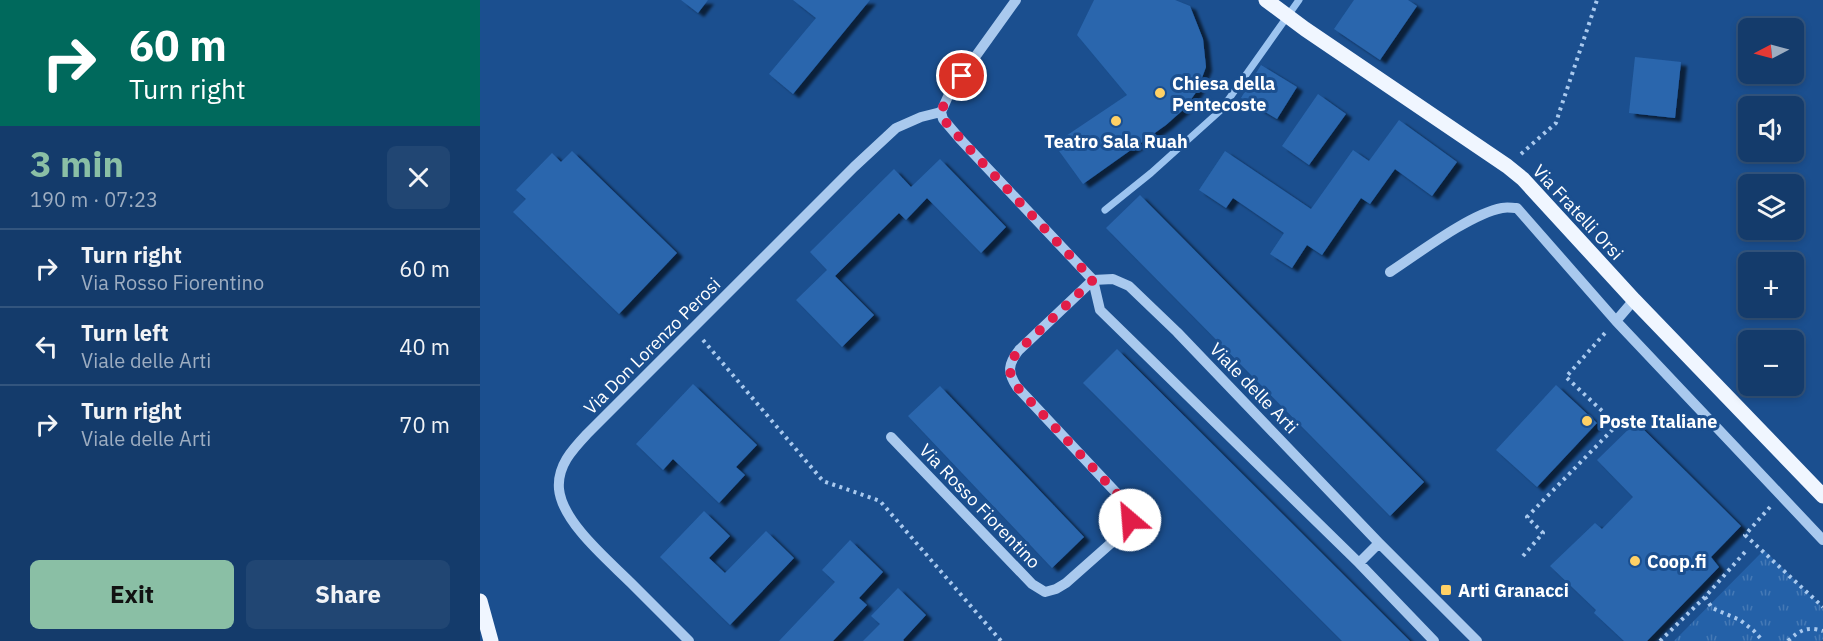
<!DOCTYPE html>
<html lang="en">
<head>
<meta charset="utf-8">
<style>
  :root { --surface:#143b6b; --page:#214673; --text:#f1f3f6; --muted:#9dadc1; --line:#33557e; --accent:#8abfa5 }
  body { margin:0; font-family:"IBM Plex Sans",sans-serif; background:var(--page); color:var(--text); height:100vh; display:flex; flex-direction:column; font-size:22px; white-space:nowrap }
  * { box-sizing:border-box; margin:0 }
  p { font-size:20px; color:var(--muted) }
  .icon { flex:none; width:33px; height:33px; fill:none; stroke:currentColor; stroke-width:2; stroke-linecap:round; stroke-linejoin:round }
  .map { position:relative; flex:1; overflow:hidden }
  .panel { display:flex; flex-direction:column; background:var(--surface); width:480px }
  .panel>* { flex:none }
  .guide { background:#00695c; color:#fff; overflow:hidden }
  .needle { width:39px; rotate:264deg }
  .controls { position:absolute; left:1258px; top:18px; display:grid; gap:12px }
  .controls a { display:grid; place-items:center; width:66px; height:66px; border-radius:9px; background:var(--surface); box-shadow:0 3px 9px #0003,0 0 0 2px var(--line); font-size:30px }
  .pin { position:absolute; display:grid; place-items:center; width:51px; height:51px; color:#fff; margin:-26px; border:3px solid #fff; border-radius:50%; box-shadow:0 2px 6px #0007 }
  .me { position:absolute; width:66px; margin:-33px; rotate:333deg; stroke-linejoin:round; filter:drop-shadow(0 0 4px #0008) }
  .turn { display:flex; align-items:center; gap:21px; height:126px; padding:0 30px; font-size:27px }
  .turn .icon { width:78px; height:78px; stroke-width:2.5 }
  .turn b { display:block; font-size:42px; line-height:51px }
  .round { display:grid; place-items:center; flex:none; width:63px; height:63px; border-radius:9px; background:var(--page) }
  .headline { display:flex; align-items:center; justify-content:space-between; height:102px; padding:0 30px }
  h1 { font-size:36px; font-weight:700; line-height:45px; color:var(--accent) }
  .primary-button { display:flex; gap:12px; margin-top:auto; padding:12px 30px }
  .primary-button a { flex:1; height:69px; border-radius:9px; background:var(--accent); color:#111; font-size:24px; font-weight:700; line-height:69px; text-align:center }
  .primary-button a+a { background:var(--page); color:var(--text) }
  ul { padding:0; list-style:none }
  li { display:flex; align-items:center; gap:18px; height:78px; padding:0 30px; border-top:2px solid var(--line) }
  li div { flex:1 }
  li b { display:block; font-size:22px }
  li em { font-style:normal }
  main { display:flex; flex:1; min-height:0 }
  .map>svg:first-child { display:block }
  .park { fill:url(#park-tufts) }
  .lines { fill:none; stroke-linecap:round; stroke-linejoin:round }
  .stream { stroke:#9cc4f0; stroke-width:7 }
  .building { fill:#2a66ad; filter:url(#shadow) }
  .path { stroke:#a9c9ee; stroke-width:4; stroke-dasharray:3 4.5; stroke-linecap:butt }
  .minor { stroke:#a9c9ee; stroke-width:10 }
  .major { stroke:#f0f6ff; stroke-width:15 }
  .route { stroke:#e11d48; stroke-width:10; stroke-dasharray:0 18 }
  .poi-dot { fill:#ffd166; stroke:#1b4f8f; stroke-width:2 }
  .labels { text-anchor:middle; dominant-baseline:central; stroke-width:6; stroke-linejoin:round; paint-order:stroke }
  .poi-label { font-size:18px; font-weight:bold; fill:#fff; stroke:#1b4f8f; text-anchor:start }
  .street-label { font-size:18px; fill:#fff; stroke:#1b4f8f }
</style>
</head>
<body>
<main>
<section class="panel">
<div class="guide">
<div class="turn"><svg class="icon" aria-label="right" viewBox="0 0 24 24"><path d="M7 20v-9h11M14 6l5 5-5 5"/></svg><div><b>60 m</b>Turn right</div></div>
</div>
<div class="headline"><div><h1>3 min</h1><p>190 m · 07:23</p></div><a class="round"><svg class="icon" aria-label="close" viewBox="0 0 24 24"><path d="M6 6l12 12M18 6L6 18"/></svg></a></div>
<ul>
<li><svg class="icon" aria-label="right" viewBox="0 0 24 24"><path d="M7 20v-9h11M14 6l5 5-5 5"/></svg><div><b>Turn right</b><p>Via Rosso Fiorentino</p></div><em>60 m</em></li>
<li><svg class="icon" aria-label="left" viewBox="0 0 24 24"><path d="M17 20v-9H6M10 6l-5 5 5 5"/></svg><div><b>Turn left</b><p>Viale delle Arti</p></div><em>40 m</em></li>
<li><svg class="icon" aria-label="right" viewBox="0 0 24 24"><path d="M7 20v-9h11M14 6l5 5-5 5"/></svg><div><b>Turn right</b><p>Viale delle Arti</p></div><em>70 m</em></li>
</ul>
<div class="primary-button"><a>Exit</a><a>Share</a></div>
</section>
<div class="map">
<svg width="1343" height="641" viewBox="0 0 1343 641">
  <defs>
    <pattern id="park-tufts" width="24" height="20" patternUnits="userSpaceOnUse" patternTransform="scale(1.5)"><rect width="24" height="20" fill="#2461a8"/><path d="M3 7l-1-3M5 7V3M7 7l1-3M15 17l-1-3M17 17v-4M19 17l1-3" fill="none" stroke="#4579b5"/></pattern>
    <filter id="shadow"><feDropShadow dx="6" dy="4" stdDeviation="1.5" flood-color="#0009"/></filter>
  </defs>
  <rect width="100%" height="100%" fill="#1b4f8f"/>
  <path class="park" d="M1284 550 1343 608V639L1341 641H1194Z"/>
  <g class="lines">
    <path class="stream" d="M625 210 671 173 741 110 819 0"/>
  </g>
  <path class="building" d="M201 0H228L218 13Z
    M313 0H390L313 94 289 74 336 18Z
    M614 0H695L710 6 723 39 726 67 717 91 704 109 686 125 603 184 574 144 647 95 597 35Z
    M874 0H928L937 6 900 60 854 29Z
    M1155 57 1201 62 1195 118 1149 113Z
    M781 65 817 87 797 119 761 98Z
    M838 94 866 114 829 165 802 146Z
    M919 120 977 162 952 196 915 169 890 204 881 198 842 255 827 245 812 268 790 254 804 233 753 198 746 208 719 190 745 151 831 209 873 150 889 161Z
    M92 151 197 253 139 314 33 212 46 199 36 190 72 153 81 162Z
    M460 159 526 227 501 253 447 198 426 220 419 213 355 276 394 315 362 347 316 300 347 270 330 252 414 169 431 187Z
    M660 195 944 482 910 516 626 228Z
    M637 349 930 641H862L603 383Z
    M213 384 277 445 256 467 265 475 239 503 193 459 183 470 156 444Z
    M1076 385 1117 423 1057 487 1016 450Z
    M460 386 604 537 572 568 428 416Z
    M1156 422 1261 526 1231 557 1239 567 1167 641H1144L1114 613 1116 610 1070 566 1115 523 1122 529 1153 497 1117 460Z
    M224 511 250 536 229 558 245 573 286 531 314 558 250 625 180 557Z
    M370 540 403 572 379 598 387 605 353 641H299L355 582 342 570Z
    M418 588 446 615 423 640 424 641H383L400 624 391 616Z"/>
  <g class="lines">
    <path class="path" d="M1041 154 1076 123 1079 113 1117 0
      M223 340 343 481 400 501 521 641
      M1290 507 1265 535 1343 607
      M1043 556 1063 533 1047 517 1137 425 1086 377 1125 333
      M1225 597 1232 608 1260 620 1274 631 1283 641
      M1180 641 1225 597 1265 552
      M1308 641C1320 630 1327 626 1343 631"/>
    <path class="minor" d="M536 0 470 92 461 112 463 119 480 139 613 280 620 310 879 563 954 641
      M910 272C939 253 990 214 1022 208 1027 207 1032 208 1037 208L1136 321
      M613 280 633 279 649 286 697 332 899 543 997 641
      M1154 300 1136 321 1343 540
      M411 437 552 584 565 592 576 589 586 583 647 529C651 518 650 511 644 501L537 387C527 372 528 364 539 350L613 280
      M879 563 899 543
      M209 641C190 622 170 602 151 583 128 560 82 522 79 489 77 466 92 450 107 434L374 167 416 128 441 117 461 112"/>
    <path class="major" d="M786 0 825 29 1027 166 1043 179 1154 300 1343 496
      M0 601 11 641"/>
  </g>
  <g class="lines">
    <path class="route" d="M482 76C473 88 459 103 463 119L495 155 613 280 539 350C528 364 527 372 537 387L644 501 649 509 650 520"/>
  </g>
  <g class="poi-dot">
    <circle cx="680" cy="93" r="6"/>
    <circle cx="636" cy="121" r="6"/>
    <circle cx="1107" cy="421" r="6"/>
    <circle cx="1155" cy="561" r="6"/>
    <rect x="960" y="584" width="12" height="12" rx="3"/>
  </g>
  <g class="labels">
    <g class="poi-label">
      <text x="692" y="83">Chiesa della<tspan x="692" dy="21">Pentecoste</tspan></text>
      <text x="636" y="141" text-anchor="middle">Teatro Sala Ruah</text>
      <text x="1119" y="421">Poste Italiane</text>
      <text x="1167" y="561">Coop.fi</text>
      <text x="978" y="590">Arti Granacci</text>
    </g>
    <g class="street-label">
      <text transform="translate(1098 212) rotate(47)">Via Fratelli Orsi</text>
      <text transform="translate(172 346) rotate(-45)">Via Don Lorenzo Perosi</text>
      <text transform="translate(774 388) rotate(46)">Viale delle Arti</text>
      <text transform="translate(500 506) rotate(46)">Via Rosso Fiorentino</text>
    </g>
  </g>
</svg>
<div class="controls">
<a><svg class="needle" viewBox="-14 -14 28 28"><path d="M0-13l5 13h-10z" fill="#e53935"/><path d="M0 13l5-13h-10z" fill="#9dadc1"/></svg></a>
<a><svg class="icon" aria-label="sound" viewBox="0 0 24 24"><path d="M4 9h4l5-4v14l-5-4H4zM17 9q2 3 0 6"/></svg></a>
<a><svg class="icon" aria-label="layers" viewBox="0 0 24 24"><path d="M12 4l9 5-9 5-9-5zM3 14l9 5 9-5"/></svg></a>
<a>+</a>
<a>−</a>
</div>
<div class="pin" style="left:482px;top:76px;background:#d93025"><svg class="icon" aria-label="arrive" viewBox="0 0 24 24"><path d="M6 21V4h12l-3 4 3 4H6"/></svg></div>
<svg class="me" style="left:650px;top:520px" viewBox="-20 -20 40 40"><circle r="19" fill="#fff"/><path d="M0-13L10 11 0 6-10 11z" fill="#e11d48"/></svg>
</div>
</main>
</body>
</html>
